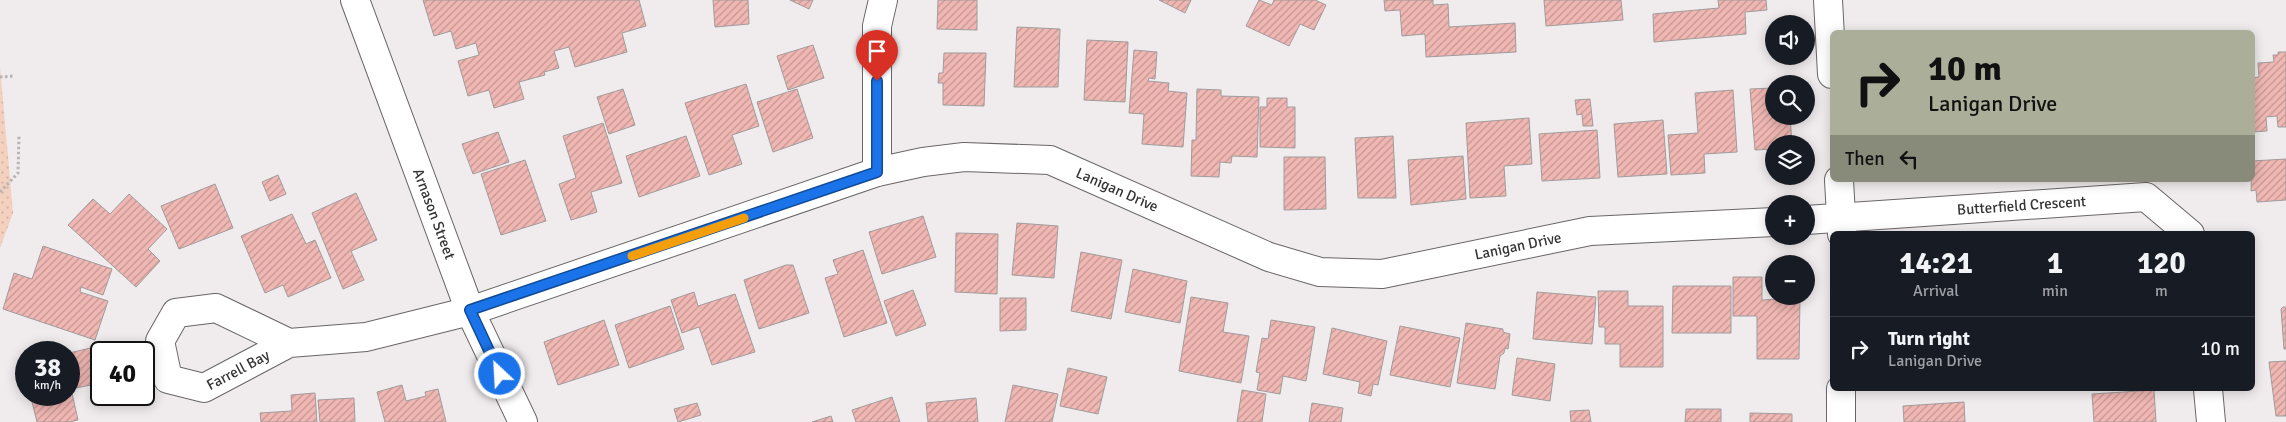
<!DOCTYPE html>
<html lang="en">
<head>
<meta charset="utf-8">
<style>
  :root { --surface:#171b24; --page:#242831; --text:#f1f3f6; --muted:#9ea1a6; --line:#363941 }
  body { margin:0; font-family:Signika,sans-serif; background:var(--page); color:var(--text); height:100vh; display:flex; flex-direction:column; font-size:19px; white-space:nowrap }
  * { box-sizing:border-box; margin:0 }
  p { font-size:16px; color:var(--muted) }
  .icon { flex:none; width:28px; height:28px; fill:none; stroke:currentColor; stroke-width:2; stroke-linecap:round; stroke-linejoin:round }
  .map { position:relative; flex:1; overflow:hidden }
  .panel { position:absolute; left:1830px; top:231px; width:425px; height:160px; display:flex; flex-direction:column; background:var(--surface); border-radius:8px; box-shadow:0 2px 12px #0003 }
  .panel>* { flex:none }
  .top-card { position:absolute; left:1830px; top:30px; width:425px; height:152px; border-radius:8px; box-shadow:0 2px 12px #0003; background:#abae99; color:#111; overflow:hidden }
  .tools { position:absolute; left:1765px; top:15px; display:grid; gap:10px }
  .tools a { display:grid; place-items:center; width:50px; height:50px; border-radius:50%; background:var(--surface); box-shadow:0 2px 12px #0003; font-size:25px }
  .speed { position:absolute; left:15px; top:341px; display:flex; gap:10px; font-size:25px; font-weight:700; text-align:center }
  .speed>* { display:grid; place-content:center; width:65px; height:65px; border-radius:50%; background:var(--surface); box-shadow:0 2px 12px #0003; line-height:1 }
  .speed small { font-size:12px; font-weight:400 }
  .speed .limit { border:2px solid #111; border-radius:8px; background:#fff; color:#111 }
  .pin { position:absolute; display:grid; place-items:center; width:42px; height:42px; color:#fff; margin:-51px -21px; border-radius:50% 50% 50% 0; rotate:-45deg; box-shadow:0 0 5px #0007 }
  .pin .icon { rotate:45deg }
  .me { position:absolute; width:55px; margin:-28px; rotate:335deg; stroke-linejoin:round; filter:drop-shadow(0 0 4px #0008) }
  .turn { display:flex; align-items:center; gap:18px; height:105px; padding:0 15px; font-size:22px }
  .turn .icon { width:65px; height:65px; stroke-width:2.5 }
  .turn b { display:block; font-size:35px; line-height:42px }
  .then { display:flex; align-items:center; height:48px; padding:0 15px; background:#0003; gap:10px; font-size:19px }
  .eta { display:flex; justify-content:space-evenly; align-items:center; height:85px; text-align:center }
  .eta b { font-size:30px; font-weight:800; line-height:35px }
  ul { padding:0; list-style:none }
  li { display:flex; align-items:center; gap:15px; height:65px; padding:0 15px; border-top:1px solid var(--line) }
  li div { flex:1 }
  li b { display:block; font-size:19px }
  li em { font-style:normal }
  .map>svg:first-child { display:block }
  .park { fill:url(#park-dots) }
  .building { fill:url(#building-hatch); stroke:#a09c9c }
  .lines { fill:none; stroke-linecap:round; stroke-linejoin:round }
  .minor-casing { stroke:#6a6667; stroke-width:30 }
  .path { stroke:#b7b3b4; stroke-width:3; stroke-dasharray:2.5 2.5; stroke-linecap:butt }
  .minor { stroke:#fff; stroke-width:28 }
  .route-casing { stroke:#114b97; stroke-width:12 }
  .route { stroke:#1a73e8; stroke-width:9 }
  .slow { stroke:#f59e0b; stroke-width:9 }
  .labels { text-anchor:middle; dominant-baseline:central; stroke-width:4; stroke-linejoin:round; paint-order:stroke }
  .street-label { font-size:15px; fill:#363535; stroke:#fff }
</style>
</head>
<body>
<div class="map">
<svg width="2286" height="422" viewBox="0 0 2286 422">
  <defs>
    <pattern id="park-dots" width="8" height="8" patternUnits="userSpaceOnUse" patternTransform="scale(1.25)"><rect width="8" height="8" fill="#f4d0bf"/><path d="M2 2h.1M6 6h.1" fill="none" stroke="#d2b3a5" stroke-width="1.8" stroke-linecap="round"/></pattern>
    <pattern id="building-hatch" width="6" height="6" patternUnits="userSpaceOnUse" patternTransform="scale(1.25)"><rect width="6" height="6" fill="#f0b7b3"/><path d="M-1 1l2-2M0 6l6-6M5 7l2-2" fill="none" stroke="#c39692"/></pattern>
  </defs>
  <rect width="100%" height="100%" fill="#f0ebed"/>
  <path class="park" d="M0 67 13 213 0 248Z"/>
  <path class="building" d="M423 0H639L646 26 622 33 627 52 575 67 569 47 554 51 559 68 544 72 545 75 519 82 524 99 494 108 489 90 468 96 458 61 479 55 476 43 456 49 451 31 434 36Z
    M713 0H748L749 24 715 27Z
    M790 0H813L809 9Z
    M938 0H977V30L937 29Z
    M1159 0H1191L1185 13Z
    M1259 0 1272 5 1274 0H1315L1326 5 1314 30 1300 24 1289 46 1246 26Z
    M1384 0H1433V5L1448 4 1449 27 1515 23 1516 52 1426 57 1425 34 1402 36 1400 10 1385 11Z
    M1544 0H1621L1623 20 1546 26Z
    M1718 0H1766L1767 10 1745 12 1746 34 1654 42 1653 14 1719 8Z
    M1017 27 1060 29 1058 87H1014Z
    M1087 40 1128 42 1125 102 1084 100Z
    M813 45 824 78 788 90 777 56Z
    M1134 50 1157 52 1155 79 1149 78 1148 81 1169 83 1168 91 1187 93 1183 147 1142 144 1144 114 1129 113Z
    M2278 52H2286V127H2278L2277 116 2266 117 2267 131 2252 132V78L2259 77 2258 63 2274 62 2273 55H2278Z
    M944 53H986L984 106 943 105V83H938L939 73H943Z
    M746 84 759 126 732 135 742 164 709 175 685 103Z
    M1774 88V116H1790L1792 144H1774V149L1755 150 1750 89Z
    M623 89 635 125 609 134 597 97Z
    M797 89 813 138 773 152 757 102Z
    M1197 89 1221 90V96L1259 97 1257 157 1232 156 1231 163 1220 162 1219 177 1191 176 1192 140H1196Z
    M1733 90 1737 152 1704 154 1705 173 1671 175 1668 135 1698 133 1695 93Z
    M1267 98H1287V107H1295V148L1260 147V107H1267Z
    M1590 99 1593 126H1583L1582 114 1577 115 1575 100Z
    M1529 118 1532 164 1504 166 1506 196 1470 198 1466 123Z
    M1663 120 1667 174 1618 177 1614 124Z
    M603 123 622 183 591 192 597 212 571 220 559 184 576 178 563 136Z
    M1597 130 1600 178 1542 181 1539 134Z
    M498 132 509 162 473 174 462 144Z
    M686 136 700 176 639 197 626 156Z
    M1393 136 1396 198H1358L1355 138Z
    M1463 156 1466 199 1411 205 1408 160Z
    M1284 157H1325L1326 209 1284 210Z
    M2286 159V200L2257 202 2256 190 2251 191 2252 161Z
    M525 160 546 221 501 235 481 174Z
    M278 175 286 194 270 201 262 182Z
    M215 184 233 228 179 249 161 206Z
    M356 193 377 240 351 251 364 280 343 289 312 213Z
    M129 194 167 229 148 249 160 261 136 287 68 225 93 199 110 214Z
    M292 214 306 244 315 240 331 278 288 297 283 285 265 293 241 236Z
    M923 216 936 257 882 274 869 232Z
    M1017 223 1058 226 1054 278 1012 275Z
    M956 233 998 234 997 294 955 292Z
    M43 246 112 269 103 295 81 287 80 292 108 301 95 340 3 309 14 273 32 279Z
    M863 250 887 323 844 337 825 278 838 274 833 260Z
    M1081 252 1122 260 1111 319 1071 311Z
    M786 265H793L809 313 759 329 744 280Z
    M1133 269 1187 281 1180 323 1125 312Z
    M1733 277H1762V300L1800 298 1799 359H1757V316H1733Z
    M1673 286H1731V333H1672Z
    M913 290 926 325 896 336 884 301Z
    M1598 291H1628V306H1663V367H1620V344H1605V327H1599Z
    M694 292 698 306 735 294 755 352 712 365 699 327 682 333 671 300Z
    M1537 292 1596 297 1592 344 1533 339Z
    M1191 297 1228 303 1223 332 1249 336 1241 383 1179 371Z
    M1000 298H1026V330L1000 331Z
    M670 306 684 349 629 368 615 325Z
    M2283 307H2286V349H2284L2281 309Z
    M604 320 619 365 558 385 544 342Z
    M1271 320 1315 327 1306 381 1283 376 1280 394 1257 390 1260 373 1256 372 1262 338 1268 339Z
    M1466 323 1503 329V332L1510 334 1508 349 1505 348 1504 353 1500 356 1495 389 1457 383Z
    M1400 326 1460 338 1450 387 1390 375Z
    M1332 328 1387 341 1378 385 1373 384 1371 396 1358 393 1360 382 1323 374Z
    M99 346 101 358V383L71 389 78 420 69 422H37L31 398H28L27 395H69V353Z
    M1517 358 1555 364 1550 401 1512 395Z
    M2286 361V416H2276L2269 362Z
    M26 363V390L20 364Z
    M1068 368 1107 377 1098 414 1060 406Z
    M402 385 406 401 426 396 425 392 438 389 446 422H385L377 392Z
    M1013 385 1058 394 1052 422H1005Z
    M1242 390 1266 394 1262 422H1237Z
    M2154 390 2156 422H2094L2092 394Z
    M315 393 317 422H261L260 413 292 411 291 395Z
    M892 397 900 422H856L852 410Z
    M354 398 355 422H320L318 400Z
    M976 398 978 422H928L926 403Z
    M1964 402 1965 422H1904L1903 406Z
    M697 403 701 415 678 422 674 409Z
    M1312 403 1343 408 1341 422H1309Z
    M1686 409H1721V422H1685Z
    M1589 410 1591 422H1571L1570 411Z
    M1750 413 1792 414V422H1750Z
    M831 416 833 422H812Z"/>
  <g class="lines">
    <defs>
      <g id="minor">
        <path id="s1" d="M355 0 470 311 523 422"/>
        <path d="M1828 0 1832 74"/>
        <path d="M877 172V26L883 0"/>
        <path d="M1839 180 1842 234"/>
        <path id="s2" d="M1806 220 2146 197 2190 234"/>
        <path id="s3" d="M289 343 216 308 176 313 160 341 168 379 204 388 289 343 366 337 470 311 877 172 923 162 964 157 1050 160 1269 257 1320 272 1382 274 1590 231 1774 222"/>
        <path d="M2208 389 2211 422"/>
        <path d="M1841 422V389"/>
      </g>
    </defs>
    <use href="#minor" class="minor-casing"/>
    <path class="path" d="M0 77 14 76
      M0 192 18 173 19 135"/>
    <use href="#minor" class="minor"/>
  </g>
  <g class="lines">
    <defs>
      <path id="route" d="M500 374 470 310 877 172V81"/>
    </defs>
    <use href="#route" class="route-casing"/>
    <use href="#route" class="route"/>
    <path class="slow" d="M632 256 744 218"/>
  </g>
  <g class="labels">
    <g class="street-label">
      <text stroke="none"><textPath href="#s3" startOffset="1188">Lanigan Drive</textPath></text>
      <text stroke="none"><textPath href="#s2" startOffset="216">Butterfield Crescent</textPath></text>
      <text stroke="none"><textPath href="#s1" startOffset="228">Arnason Street</textPath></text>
      <text stroke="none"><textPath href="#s3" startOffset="1608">Lanigan Drive</textPath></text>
      <text stroke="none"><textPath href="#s3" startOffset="268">Farrell Bay</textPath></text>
    </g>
  </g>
</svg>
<div class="tools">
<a><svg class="icon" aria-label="sound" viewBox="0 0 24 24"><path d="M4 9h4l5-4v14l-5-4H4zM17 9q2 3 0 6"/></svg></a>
<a><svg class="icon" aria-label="search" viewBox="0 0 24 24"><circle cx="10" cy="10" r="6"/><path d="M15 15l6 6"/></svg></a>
<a><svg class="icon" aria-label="layers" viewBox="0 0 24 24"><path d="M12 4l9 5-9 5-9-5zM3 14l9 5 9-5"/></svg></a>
<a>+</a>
<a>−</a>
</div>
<div class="speed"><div>38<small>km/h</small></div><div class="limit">40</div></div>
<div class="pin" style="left:877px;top:81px;background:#d93025"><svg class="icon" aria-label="arrive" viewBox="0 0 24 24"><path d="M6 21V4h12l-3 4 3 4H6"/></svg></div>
<svg class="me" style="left:500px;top:374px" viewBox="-20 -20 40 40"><circle r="17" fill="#1a73e8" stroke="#fff" stroke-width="3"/><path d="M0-11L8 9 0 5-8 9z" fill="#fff"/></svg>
<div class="top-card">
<div class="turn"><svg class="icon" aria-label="right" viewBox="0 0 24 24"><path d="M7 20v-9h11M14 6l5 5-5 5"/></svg><div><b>10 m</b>Lanigan Drive</div></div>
<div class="then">Then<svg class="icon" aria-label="left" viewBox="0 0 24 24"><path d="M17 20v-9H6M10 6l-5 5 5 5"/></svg></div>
</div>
<section class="panel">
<div class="eta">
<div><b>14:21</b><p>Arrival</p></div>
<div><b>1</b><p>min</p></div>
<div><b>120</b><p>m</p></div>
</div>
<ul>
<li><svg class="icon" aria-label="right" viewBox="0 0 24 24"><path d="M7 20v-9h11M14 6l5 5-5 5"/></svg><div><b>Turn right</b><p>Lanigan Drive</p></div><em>10 m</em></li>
</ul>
</section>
</div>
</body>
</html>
